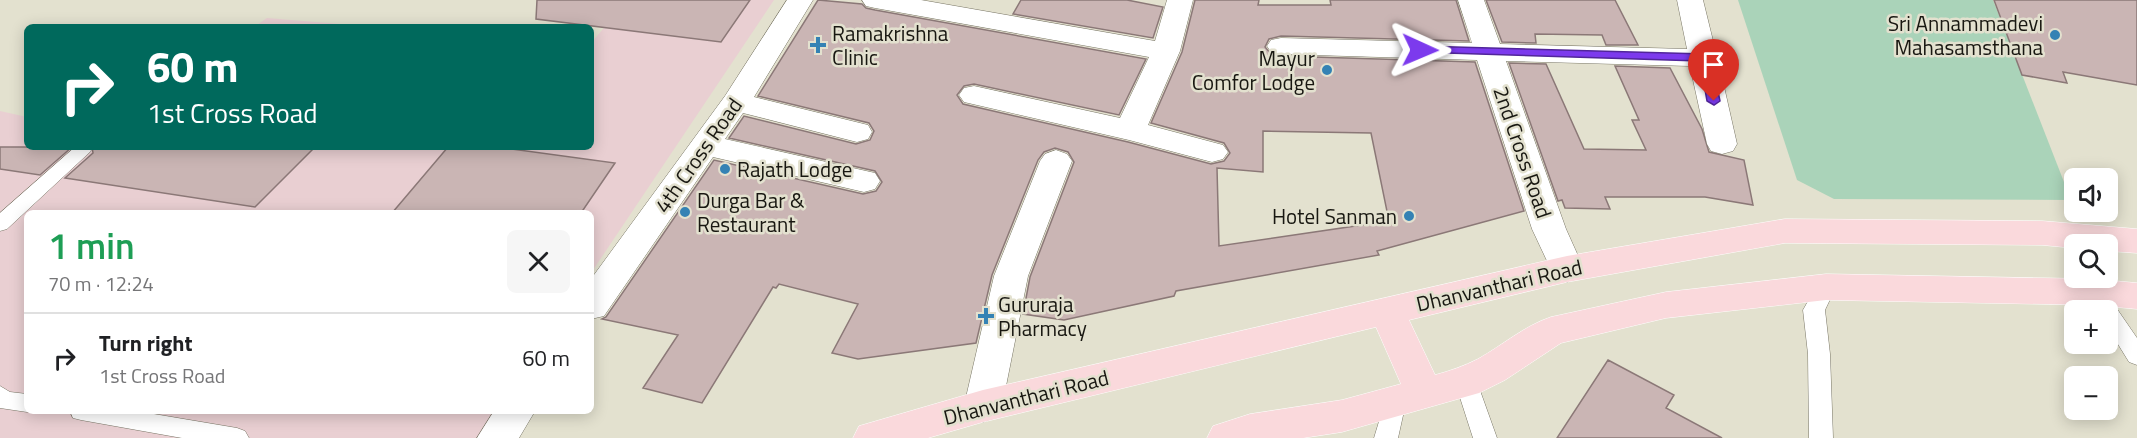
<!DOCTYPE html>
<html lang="en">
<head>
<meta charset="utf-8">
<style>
  :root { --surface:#fff; --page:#f6f6f6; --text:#202124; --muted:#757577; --line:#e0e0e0 }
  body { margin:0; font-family:"Titillium Web",sans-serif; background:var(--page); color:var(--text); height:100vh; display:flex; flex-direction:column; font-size:22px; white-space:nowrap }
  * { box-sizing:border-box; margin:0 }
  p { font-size:20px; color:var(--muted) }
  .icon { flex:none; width:33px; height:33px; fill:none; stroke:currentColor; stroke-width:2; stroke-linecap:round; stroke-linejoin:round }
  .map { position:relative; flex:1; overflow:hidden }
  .sheet { position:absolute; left:24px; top:210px; width:570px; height:204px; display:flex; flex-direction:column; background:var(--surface); border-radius:9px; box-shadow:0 3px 15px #0003 }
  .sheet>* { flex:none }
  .guide { position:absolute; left:24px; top:24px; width:570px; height:126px; border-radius:9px; box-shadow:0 3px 15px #0003; background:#00695c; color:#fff; overflow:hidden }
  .controls { position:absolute; left:2064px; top:168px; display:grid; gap:12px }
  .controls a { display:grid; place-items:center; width:54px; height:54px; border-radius:9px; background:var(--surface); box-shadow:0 3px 15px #0003; font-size:30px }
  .pin { position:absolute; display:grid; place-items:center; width:51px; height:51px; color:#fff; margin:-62px -26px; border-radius:50% 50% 50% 0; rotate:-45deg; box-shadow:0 0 6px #0007 }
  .pin .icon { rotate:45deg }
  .me { position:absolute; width:66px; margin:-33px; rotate:91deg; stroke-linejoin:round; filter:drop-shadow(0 0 4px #0008) }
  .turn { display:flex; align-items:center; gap:21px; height:126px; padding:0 24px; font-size:27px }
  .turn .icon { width:78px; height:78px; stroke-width:2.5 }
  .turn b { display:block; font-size:42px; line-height:51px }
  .round { display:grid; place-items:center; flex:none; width:63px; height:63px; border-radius:9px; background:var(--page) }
  .head { display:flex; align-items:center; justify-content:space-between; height:102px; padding:0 24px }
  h1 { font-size:36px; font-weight:600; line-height:45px; color:#1e9e55 }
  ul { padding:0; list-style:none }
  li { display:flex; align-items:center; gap:18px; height:90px; padding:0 24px; border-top:2px solid var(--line) }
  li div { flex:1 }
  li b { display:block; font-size:22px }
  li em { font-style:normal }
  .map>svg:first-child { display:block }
  .education { fill:#e9cfd2 }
  .green { fill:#aad3b9 }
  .building { fill:#cab5b4; stroke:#8b7877; stroke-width:1.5; fill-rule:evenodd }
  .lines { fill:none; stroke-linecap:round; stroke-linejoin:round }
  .service-casing { stroke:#797666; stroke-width:1 }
  .minor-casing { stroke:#797666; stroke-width:1 }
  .primary-casing { stroke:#fff; stroke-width:1 }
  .service { fill:#fff; fill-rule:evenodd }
  .minor { fill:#fff; fill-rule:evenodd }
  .primary { fill:#fad9dc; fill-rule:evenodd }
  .route { fill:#7c3aed; stroke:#51269a; stroke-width:1.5 }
  .poi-dot { fill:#3482b4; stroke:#e3e1cf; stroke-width:2 }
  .labels { text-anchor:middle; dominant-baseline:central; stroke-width:5; stroke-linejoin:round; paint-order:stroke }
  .poi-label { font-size:21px; fill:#181711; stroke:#e3e1cf; text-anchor:start }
  .street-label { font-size:21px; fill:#181711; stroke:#e3e1cf }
</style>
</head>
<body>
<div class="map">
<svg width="2137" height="438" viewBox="0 0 2137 438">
  <rect width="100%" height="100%" fill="#e3e1cf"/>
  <path class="education" d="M628 0H774L591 273V213H27V411H498L480 438H0V111L27 117V147H591V43Z
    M267 18 377 27H254Z"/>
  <path class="green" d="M1738 0H1993L2071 200 1834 199 1797 180Z"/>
  <path class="building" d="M537 0H750L721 42 536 19Z
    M818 0 862 4 866 8 875 10 1146 59 1119 115 974 84 964 86 957 95 963 104 1128 142 1211 164 1224 161 1230 153 1224 143 1151 123 1182 52 1195 0H1259L1258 5H1331L1330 0H1456L1469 41 1281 36 1269 39 1265 47 1271 54 1281 56 1475 62 1524 211 1377 251 1379 255 1176 291 1174 296 1064 320 1023 314 1030 277 1074 162 1068 152 1055 148 1044 152 1038 160 992 275 976 343 858 359 832 353 858 304 779 284 776 288 773 287 702 403 643 388 678 335 602 319 606 317 714 160 863 194 876 191 882 182 875 171 729 138 744 116 856 144 870 140 874 131 869 123 758 96ZM1263 131 1371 133 1389 221 1219 246 1217 168 1263 172Z
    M1021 0H1127L1163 7 1153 38 1013 14Z
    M1486 0H1615L1638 45H1606L1602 35 1535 34 1536 43 1502 42Z
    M1994 0H2137V85L2063 72 2067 83 2022 75Z
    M1509 63 1546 64 1584 149 1646 150 1632 120H1639L1615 66 1670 68 1702 129 1709 152 1744 160 1753 205 1705 197H1605L1610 209 1565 208 1562 200 1558 201Z
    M0 147H72L40 175 0 169Z
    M92 147H315L255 207 65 178 93 153Z
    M448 147H497L615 163 581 213H392Z
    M1608 360 1674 395 1666 408 1722 438H1557Z"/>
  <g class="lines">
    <defs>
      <path id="service" d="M75 147H89L91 151 7 229 0 231V213Z
        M1826 279 1833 282 1836 287 1825 310 1830 354 1833 438H1809L1808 354 1803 310 1819 282Z
        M2108 304 2115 306 2137 338V365L2129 362 2108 328V310H2098L2101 306Z
        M1466 373 1474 376 1477 382 1497 438H1473L1455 382 1458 376Z
        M0 386 10 392 27 394V411H31L27 412 0 408Z
        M1395 393 1403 395 1406 402 1398 438H1374L1387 395Z
        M70 411H136L237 428 245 431 249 438H182L81 420 73 418Z"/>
      <path id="minor" d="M787 0H813L754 97 868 125 872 132 868 139 857 142 743 113 725 139 875 173 880 181 875 189 864 192 713 157 604 316 591 319V279L725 96Z
        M862 0H921L1155 41 1167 0H1193L1180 51 1148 125 1223 145 1228 152 1223 159 1212 162 1129 140 964 102 959 95 964 88 974 86 1120 118 1149 57 875 8 866 6Z
        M1458 0H1484L1500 44 1687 49 1677 0H1703L1716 53 1719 58 1718 60 1737 144 1733 151 1722 154 1711 151 1707 144 1690 66 1506 61 1566 229 1584 269 1579 278 1567 282 1555 278 1532 229 1477 60 1281 54 1271 52 1267 46 1271 40 1281 38 1472 43Z
        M1056 150 1067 154 1072 161 1028 276 1002 406 997 417 983 422 969 417 964 406 994 276 1040 161 1045 154Z
        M494 411H535L519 438H477Z"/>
      <path id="primary" d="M1785 219 2042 221 2137 229V253L2108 251V244H2074V248L2042 245 1785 243 1567 282 1409 320 1435 375C1450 371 1464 366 1478 359 1503 345 1524 326 1551 317L1666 292 1826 274 2094 279 2137 283V309L2094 305 1826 300 1666 318 1561 343 1505 380 1479 393 1342 432 1303 438H1207L1213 426 1250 414 1342 400 1401 384 1376 327 983 422 928 438H853L859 426 983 390 1567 256Z"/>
    </defs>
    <use href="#service" class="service-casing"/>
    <use href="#minor" class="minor-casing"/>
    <use href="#primary" class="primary-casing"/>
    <use href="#service" class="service"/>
    <use href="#minor" class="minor"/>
    <use href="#primary" class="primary"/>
  </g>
  <path class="route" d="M1420 46 1705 54 1711 58 1720 101 1714 105 1707 101 1700 61 1415 52V47Z"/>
  <g class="poi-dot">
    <circle cx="2055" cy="35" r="6"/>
    <path d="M815 36h6v6h6v6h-6v6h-6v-6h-6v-6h6z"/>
    <circle cx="1327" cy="70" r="6"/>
    <circle cx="725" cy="169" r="6"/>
    <circle cx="685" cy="212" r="6"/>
    <circle cx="1409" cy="216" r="6"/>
    <path d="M983 307h6v6h6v6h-6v6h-6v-6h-6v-6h6z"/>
  </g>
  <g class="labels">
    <g class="poi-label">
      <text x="2043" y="23" text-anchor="end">Sri Annammadevi<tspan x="2043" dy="24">Mahasamsthana</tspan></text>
      <text x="832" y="33">Ramakrishna<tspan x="832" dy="24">Clinic</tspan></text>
      <text x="1315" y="58" text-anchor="end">Mayur<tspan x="1315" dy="24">Comfor Lodge</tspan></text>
      <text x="737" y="169">Rajath Lodge</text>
      <text x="697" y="200">Durga Bar &amp;<tspan x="697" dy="24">Restaurant</tspan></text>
      <text x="1397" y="216" text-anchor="end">Hotel Sanman</text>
      <text x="998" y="304">Gururaja<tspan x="998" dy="24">Pharmacy</tspan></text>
    </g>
    <g class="street-label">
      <text transform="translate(1523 152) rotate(71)">2nd Cross Road</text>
      <text transform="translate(698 155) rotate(-55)">4th Cross Road</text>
      <text transform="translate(1499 285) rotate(-13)">Dhanvanthari Road</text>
      <text transform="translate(1026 397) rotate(-14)">Dhanvanthari Road</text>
    </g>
  </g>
</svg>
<div class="controls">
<a><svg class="icon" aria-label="sound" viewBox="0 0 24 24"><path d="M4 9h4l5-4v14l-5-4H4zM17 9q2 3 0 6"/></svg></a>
<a><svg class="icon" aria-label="search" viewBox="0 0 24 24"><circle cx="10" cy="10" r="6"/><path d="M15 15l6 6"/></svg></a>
<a>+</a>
<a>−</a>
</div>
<div class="pin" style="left:1714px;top:101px;background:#d93025"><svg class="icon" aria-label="arrive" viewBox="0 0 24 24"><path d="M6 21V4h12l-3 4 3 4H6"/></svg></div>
<svg class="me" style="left:1420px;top:50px" viewBox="-20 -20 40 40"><path d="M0-17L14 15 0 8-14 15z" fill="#7c3aed" stroke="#fff" stroke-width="4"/></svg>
<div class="guide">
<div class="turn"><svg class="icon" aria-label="right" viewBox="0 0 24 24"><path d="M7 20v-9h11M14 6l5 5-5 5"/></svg><div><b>60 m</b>1st Cross Road</div></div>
</div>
<section class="sheet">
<div class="head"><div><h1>1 min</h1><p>70 m · 12:24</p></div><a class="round"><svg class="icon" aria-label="close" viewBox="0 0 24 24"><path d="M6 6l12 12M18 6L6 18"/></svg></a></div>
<ul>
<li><svg class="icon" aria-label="right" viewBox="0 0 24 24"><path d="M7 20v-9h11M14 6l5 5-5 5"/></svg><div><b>Turn right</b><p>1st Cross Road</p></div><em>60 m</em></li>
</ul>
</section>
</div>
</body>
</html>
